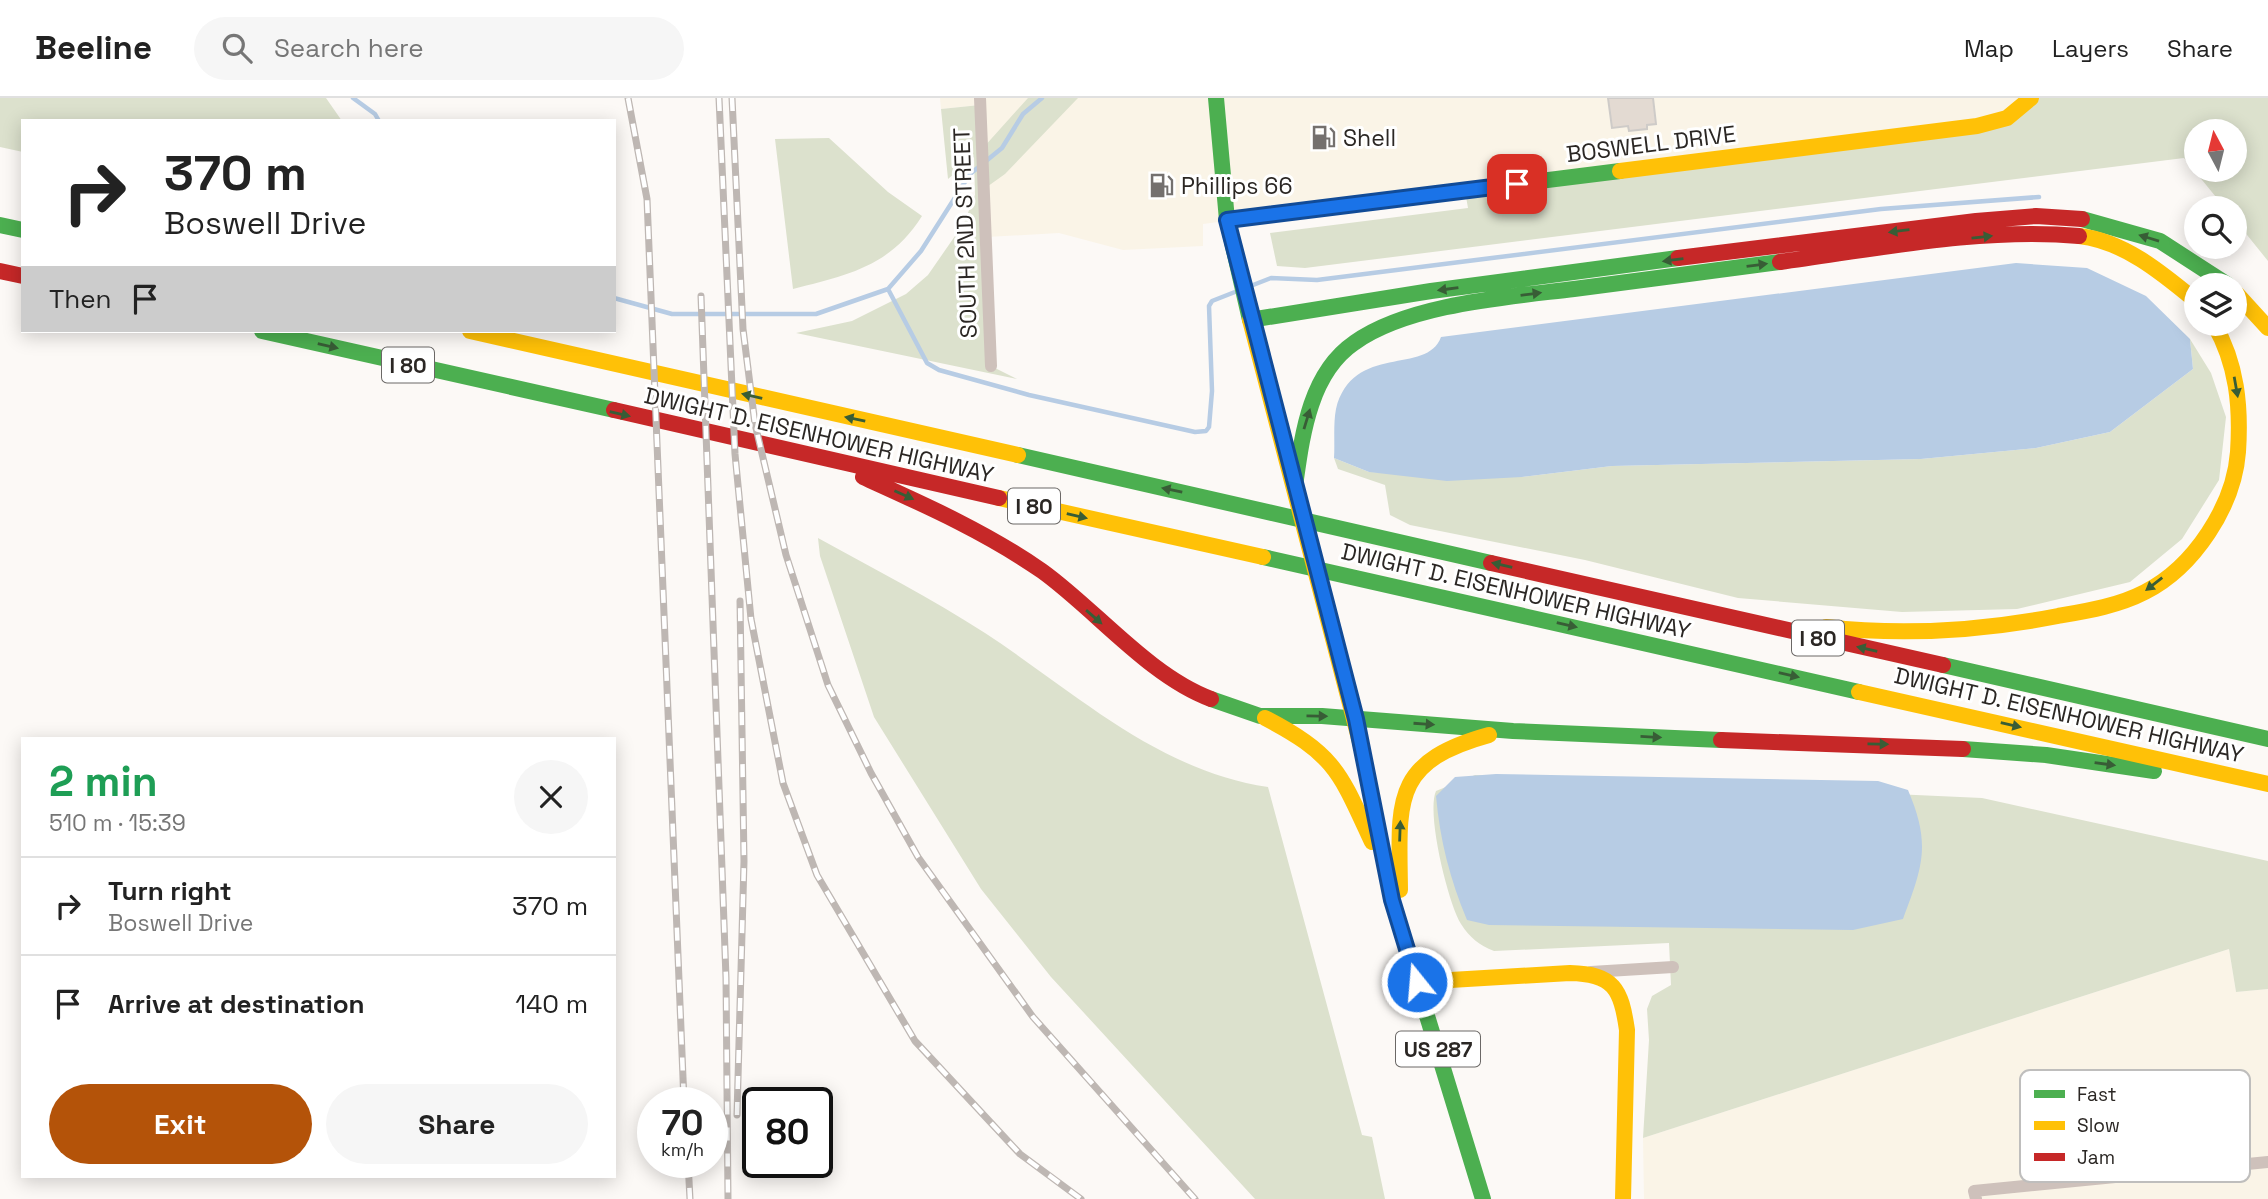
<!DOCTYPE html>
<html lang="en">
<head>
<meta charset="utf-8">
<style>
  :root { --surface:#fff; --page:#f6f6f6; --text:#222; --muted:#767676; --line:#e0e0e0; --accent:#b45309 }
  body { margin:0; font-family:"Space Grotesk",sans-serif; background:var(--page); color:var(--text); height:100vh; display:flex; flex-direction:column; font-size:26px; white-space:nowrap }
  * { box-sizing:border-box; margin:0 }
  p { font-size:23px; color:var(--muted) }
  .icon { flex:none; width:38px; height:38px; fill:none; stroke:currentColor; stroke-width:2; stroke-linecap:round; stroke-linejoin:round }
  .map { position:relative; flex:1; overflow:hidden }
  .details { position:absolute; left:21px; top:639px; width:595px; height:441px; display:flex; flex-direction:column; background:var(--surface); border-radius:0px; box-shadow:0 4px 18px #0003 }
  .details>* { flex:none }
  .banner { position:absolute; left:21px; top:21px; width:595px; height:214px; border-radius:0px; box-shadow:0 4px 18px #0003; background:#fff; color:var(--text); overflow:hidden }
  .needle { width:46px; rotate:353deg }
  .controls { position:absolute; left:2184px; top:21px; display:grid; gap:14px }
  .controls a { display:grid; place-items:center; width:63px; height:63px; border-radius:50%; background:var(--surface); box-shadow:0 4px 18px #0003; font-size:35px }
  .speed { position:absolute; left:637px; top:989px; display:flex; gap:14px; font-size:35px; font-weight:700; text-align:center }
  .speed>* { display:grid; place-content:center; width:91px; height:91px; border-radius:50%; background:var(--surface); box-shadow:0 4px 18px #0003; line-height:1 }
  .speed small { font-size:18px; font-weight:400 }
  .speed .limit { border:4px solid #111; border-radius:10px; background:#fff; color:#111 }
  .pin { position:absolute; display:grid; place-items:center; width:60px; height:60px; color:#fff; margin:-30px; border-radius:14px; box-shadow:0 4px 10px #0006 }
  .me { position:absolute; width:77px; margin:-38px; rotate:343deg; stroke-linejoin:round; filter:drop-shadow(0 0 5px #0008) }
  .turn { display:flex; align-items:center; gap:24px; height:147px; padding:0 28px; font-size:32px }
  .turn .icon { width:91px; height:91px; stroke-width:2.5 }
  .turn b { display:block; font-size:49px; line-height:60px }
  .then { display:flex; align-items:center; height:66px; padding:0 28px; background:#0003; gap:14px; font-size:26px }
  .round { display:grid; place-items:center; flex:none; width:74px; height:74px; border-radius:37px; background:var(--page) }
  .summary { display:flex; align-items:center; justify-content:space-between; height:119px; padding:0 28px }
  h1 { font-size:42px; font-weight:700; line-height:52px; color:#1e9e55 }
  .action { display:flex; gap:14px; margin-top:auto; padding:14px 28px }
  .action a { flex:1; height:80px; border-radius:42px; background:var(--accent); color:#fff; font-size:28px; font-weight:700; line-height:80px; text-align:center }
  .action a+a { background:var(--page); color:var(--text) }
  ul { padding:0; list-style:none }
  li { display:flex; align-items:center; gap:21px; height:98px; padding:0 28px; border-top:2px solid var(--line) }
  li div { flex:1 }
  li b { display:block; font-size:26px }
  li em { font-style:normal }
  header { display:flex; align-items:center; gap:42px; box-sizing:border-box; height:98px; padding:0 35px; background:var(--surface); border-bottom:2px solid var(--line) }
  header strong { font-size:33px }
  nav { display:flex; gap:38px; margin-inline-start:auto; font-size:24px }
  .search { width:490px; height:63px; background:var(--page); display:flex; align-items:center; gap:18px; box-sizing:border-box; padding:0 24px; border-radius:38px; color:var(--muted); font-size:26px }
  .map>svg:first-child { display:block }
  .commercial { fill:#faf4e7 }
  .green { fill:#dce1cd; fill-rule:evenodd }
  .water { fill:#b7cce4 }
  .lines { fill:none; stroke-linecap:round; stroke-linejoin:round }
  .stream { stroke:#b7cce4; stroke-width:4.5 }
  .building { fill:#e3dad2; stroke:#cecbc8; stroke-width:2 }
  .street { stroke:#cec1bb; stroke-width:12 }
  .fast { stroke:#4caf50; stroke-width:16 }
  .slow { stroke:#ffc107; stroke-width:16 }
  .jam { stroke:#c62828; stroke-width:16 }
  .rail-casing { stroke:#beb7b3; stroke-width:7 }
  .rail { stroke:#fff; stroke-width:4.5; stroke-dasharray:13; stroke-linecap:butt }
  .oneway { fill:#385d36 }
  .route-casing { stroke:#114b97; stroke-width:18 }
  .route { stroke:#1a73e8; stroke-width:12 }
  .labels { text-anchor:middle; dominant-baseline:central; stroke-width:6; stroke-linejoin:round; paint-order:stroke }
  .shield { fill:#fff; stroke:#6b6866; stroke-width:2 }
  .shield-label { font-size:21px; font-weight:bold; fill:#2b2724 }
  .poi-label { font-size:23px; fill:#2b2724; stroke:#fff; text-anchor:start }
  .street-label { font-size:23px; fill:#2b2724; stroke:#fff }
  .key { fill:#fff; stroke:#bfbebd; stroke-width:2 }
  .key-label { font-size:19px; fill:#2b2724 }
</style>
</head>
<body>
<header>
<strong>Beeline</strong>
<div class="search"><svg class="icon" aria-label="search" viewBox="0 0 24 24"><circle cx="10" cy="10" r="6"/><path d="M15 15l6 6"/></svg>Search here</div>
<nav><a>Map</a><a>Layers</a><a>Share</a></nav>
</header>
<div class="map">
<svg width="2268" height="1101" viewBox="0 0 2268 1101">
  <rect width="100%" height="100%" fill="#fcf9f6"/>
  <path class="commercial" d="M940 0H2018L2019 10 2007 20 1203 126V148L1123 152 1059 135 987 139 980 7 941 11Z
    M2229 851 2236 894 2268 891V1101H1644L1643 1040Z"/>
  <path class="green" d="M0 0H326L342 23H23V54L0 49Z
    M1028 0H1078L1005 76 984 91 991 268 1017 281 796 235 852 223 906 196 928 177 964 125 975 97 974 59 948 81 941 11 980 7 983 50Z
    M2018 0H2268V163L2235 122V110H2225L2184 60 1305 170 1277 168 1270 135 1468 110 1465 93 1977 28 2019 10ZM2196 33H2235V72H2196Z
    M829 40 888 94 922 118C890 169 847 177 793 191L775 41Z
    M2190 241 2211 275 2226 319 2219 382 2182 441 2130 484 2017 511 1902 514 1738 500 1585 462 1410 427 1390 417 1385 387 1338 371 1334 360 1369 374 1522 379 1612 368 1921 361 2036 350 2110 334 2193 271Z
    M818 440C874 471 931 500 985 535 1075 594 1158 673 1268 689L1362 1037 1372 1039 1385 1101H1255L1051 879 981 791 874 619 820 458Z
    M1475 677 1982 700 2268 763V891L2236 894 2229 851 1643 1040 1649 942 1647 911 1652 898 1671 887 1669 845 1494 853C1479 847 1470 840 1461 826 1448 805 1426 715 1436 693Z"/>
  <path class="water" d="M2016 165 2087 170 2146 198 2190 241 2193 271 2110 334 2036 350 1921 361 1612 368 1522 379 1447 383 1369 374 1334 360C1335 345 1333 326 1336 311 1353 244 1427 278 1441 239Z
    M1496 676 1878 683 1908 692C1931 746 1923 768 1903 821L1853 832 1489 827 1467 822C1450 781 1440 743 1436 698L1455 679Z"/>
  <g class="lines">
    <path class="stream" d="M353 0 375 16 379 23
      M1248 189 1271 180 1317 182 1881 111 2039 99
      M888 191 927 265 939 272 1029 297 1195 334 1206 333 1209 329 1212 293 1209 208 1212 203 1240 192
      M614 200 672 216H816L888 191 921 153 970 76 1002 50 1023 16 1042 0"/>
  </g>
  <path class="building" d="M1608 0H1653L1656 26 1647 27V31L1629 33 1628 28 1612 30Z"/>
  <g class="lines">
    <path class="street" d="M980 0 991 268
      M1591 874 1673 869
      M1976 1101 1974 1093 2268 1064"/>
    <path class="fast" d="M1216 0 1227 122 1250 222
      M2082 121 2160 143 2228 187
      M1227 122 1620 73
      M0 127 23 132
      M1250 222 1431 193 1678 160
      M262 233 614 312
      M1018 357 1491 465
      M1295 388C1302 339 1309 276 1354 245 1408 206 1509 199 1574 191 1643 182 1711 173 1780 164
      M1263 459 1859 594
      M1943 567 2268 641
      M1211 601 1260 618H1322L1513 633 1721 642
      M1963 651 2046 657 2154 673
      M1413 872 1483 1101"/>
    <path class="slow" d="M1620 73 1977 28 2007 20 2031 0
      M2079 138C2124 143 2162 175 2196 203
      M2235 194 2268 230
      M1250 222 1362 652
      M470 233 1018 357
      M999 400 1263 459
      M1826 529C1905 538 1980 533 2058 518 2087 513 2118 508 2145 494 2194 469 2234 408 2238 354 2241 308 2237 266 2214 226
      M1859 594 2268 686
      M1265 620C1336 657 1340 675 1372 744
      M1400 792C1399 703 1391 664 1489 637
      M1417 884 1570 875C1614 876 1621 891 1627 932L1623 1101"/>
    <path class="jam" d="M1678 160 1976 123 2036 118 2082 121
      M1780 164C1876 151 1983 129 2079 138
      M0 173 23 178
      M614 312 999 400
      M863 379C925 407 986 434 1042 473 1095 511 1149 578 1211 601
      M1491 465 1943 567
      M1721 642 1963 651
      M1362 652 1392 802 1413 872"/>
    <defs>
      <path id="rail" d="M628 0 647 101 684 1004
        M719 0 735 356 751 521 783 685 817 777 915 943 1020 1056 1081 1101
        M732 0 743 231 755 326 786 457 828 587 871 675 918 759 1033 919 1195 1101
        M701 198 726 880 728 1101
        M737 1017 744 763 740 503
        M688 1064 690 1101"/>
    </defs>
    <use href="#rail" class="rail-casing"/>
    <use href="#rail" class="rail"/>
  </g>
  <defs><path id="oneway-solid" d="M-6-.8H1V-3.2L6.5 0L1 3.2V.8H-6Z" transform="scale(1.75)"/></defs>
  <g class="oneway">
    <use href="#oneway-solid" transform="translate(1899 133) rotate(173)"/>
    <use href="#oneway-solid" transform="translate(1982 139) rotate(-6)"/>
    <use href="#oneway-solid" transform="translate(2149 140) rotate(-163)"/>
    <use href="#oneway-solid" transform="translate(1673 162) rotate(173)"/>
    <use href="#oneway-solid" transform="translate(1757 167) rotate(-7)"/>
    <use href="#oneway-solid" transform="translate(1448 191) rotate(172)"/>
    <use href="#oneway-solid" transform="translate(1531 196) rotate(-7)"/>
    <use href="#oneway-solid" transform="translate(328 248) rotate(13)"/>
    <use href="#oneway-solid" transform="translate(2236 289) rotate(80)"/>
    <use href="#oneway-solid" transform="translate(752 298) rotate(-167)"/>
    <use href="#oneway-solid" transform="translate(620 316) rotate(13)"/>
    <use href="#oneway-solid" transform="translate(855 321) rotate(-168)"/>
    <use href="#oneway-solid" transform="translate(1307 321) rotate(-73)"/>
    <use href="#oneway-solid" transform="translate(1172 392) rotate(-168)"/>
    <use href="#oneway-solid" transform="translate(904 397) rotate(24)"/>
    <use href="#oneway-solid" transform="translate(1077 418) rotate(13)"/>
    <use href="#oneway-solid" transform="translate(1502 467) rotate(-167)"/>
    <use href="#oneway-solid" transform="translate(2154 486) rotate(142)"/>
    <use href="#oneway-solid" transform="translate(1094 519) rotate(41)"/>
    <use href="#oneway-solid" transform="translate(1567 527) rotate(13)"/>
    <use href="#oneway-solid" transform="translate(1867 551) rotate(-167)"/>
    <use href="#oneway-solid" transform="translate(1789 577) rotate(13)"/>
    <use href="#oneway-solid" transform="translate(1317 618) rotate(1)"/>
    <use href="#oneway-solid" transform="translate(1424 626) rotate(4)"/>
    <use href="#oneway-solid" transform="translate(2011 627) rotate(13)"/>
    <use href="#oneway-solid" transform="translate(1651 639) rotate(3)"/>
    <use href="#oneway-solid" transform="translate(1878 646) rotate(1)"/>
    <use href="#oneway-solid" transform="translate(2105 666) rotate(8)"/>
    <use href="#oneway-solid" transform="translate(1400 733) rotate(-88)"/>
  </g>
  <g class="lines">
    <defs>
      <path id="route" d="M1417 884 1392 802 1356 621 1227 122 1517 86"/>
    </defs>
    <use href="#route" class="route-casing"/>
    <use href="#route" class="route"/>
  </g>
  <defs>
    <symbol id="fuel-bare" viewBox="-9 -9 18 18"><path d="M-5.5-6h7V0h2V4h1.3V-2.5L3-4.5l.8-.8L6-3V5H2.5V1h-1V6h-7ZM-4.2-4.7v3.2H.2V-4.7Z" fill="#74706e" stroke="#fff" stroke-width="2.5" paint-order="stroke"/></symbol>
  </defs>
  <g fill-rule="evenodd">
    <use href="#fuel-bare" x="1306" y="22" width="35" height="35"/>
    <use href="#fuel-bare" x="1144" y="70" width="35" height="35"/>
  </g>
  <g class="labels">
    <g class="shield">
      <rect x="382" y="249.5" width="52" height="35" rx="5"/>
      <rect x="1008" y="390.5" width="52" height="35" rx="5"/>
      <rect x="1792" y="522.5" width="52" height="35" rx="5"/>
      <rect x="1396" y="933.5" width="84" height="35" rx="5"/>
    </g>
    <g class="shield-label">
      <text x="408" y="267">I 80</text>
      <text x="1034" y="408">I 80</text>
      <text x="1818" y="540">I 80</text>
      <text x="1438" y="951">US 287</text>
    </g>
    <g class="poi-label">
      <text x="1343" y="40">Shell</text>
      <text x="1181" y="88">Phillips 66</text>
    </g>
    <g class="street-label">
      <text transform="translate(1651 46) rotate(-7)">BOSWELL DRIVE</text>
      <text transform="translate(965 135) rotate(-92)">SOUTH 2ND STREET</text>
      <text transform="translate(819 337) rotate(13)">DWIGHT D. EISENHOWER HIGHWAY</text>
      <text transform="translate(1516 493) rotate(13)">DWIGHT D. EISENHOWER HIGHWAY</text>
      <text transform="translate(2069 617) rotate(13)">DWIGHT D. EISENHOWER HIGHWAY</text>
    </g>
  </g>
  <rect x="2020" y="972" width="230" height="112" rx="10" class="key"/>
  <rect x="2034" y="992" width="31" height="8" fill="#4caf50"/>
  <rect x="2034" y="1023" width="31" height="9" fill="#ffc107"/>
  <rect x="2034" y="1055" width="31" height="8" fill="#c62828"/>
  <g class="key-label">
    <text x="2077" y="1003">Fast</text>
    <text x="2077" y="1034">Slow</text>
    <text x="2077" y="1066">Jam</text>
  </g>
</svg>
<div class="controls">
<a><svg class="needle" viewBox="-14 -14 28 28"><path d="M0-13l5 13h-10z" fill="#e53935"/><path d="M0 13l5-13h-10z" fill="#767676"/></svg></a>
<a><svg class="icon" aria-label="search" viewBox="0 0 24 24"><circle cx="10" cy="10" r="6"/><path d="M15 15l6 6"/></svg></a>
<a><svg class="icon" aria-label="layers" viewBox="0 0 24 24"><path d="M12 4l9 5-9 5-9-5zM3 14l9 5 9-5"/></svg></a>
</div>
<div class="speed"><div>70<small>km/h</small></div><div class="limit">80</div></div>
<div class="pin" style="left:1517px;top:86px;background:#d93025"><svg class="icon" aria-label="arrive" viewBox="0 0 24 24"><path d="M6 21V4h12l-3 4 3 4H6"/></svg></div>
<svg class="me" style="left:1417px;top:884px" viewBox="-20 -20 40 40"><circle r="17" fill="#1a73e8" stroke="#fff" stroke-width="3"/><path d="M0-11L8 9 0 5-8 9z" fill="#fff"/></svg>
<div class="banner">
<div class="turn"><svg class="icon" aria-label="right" viewBox="0 0 24 24"><path d="M7 20v-9h11M14 6l5 5-5 5"/></svg><div><b>370 m</b>Boswell Drive</div></div>
<div class="then">Then<svg class="icon" aria-label="arrive" viewBox="0 0 24 24"><path d="M6 21V4h12l-3 4 3 4H6"/></svg></div>
</div>
<section class="details">
<div class="summary"><div><h1>2 min</h1><p>510 m · 15:39</p></div><a class="round"><svg class="icon" aria-label="close" viewBox="0 0 24 24"><path d="M6 6l12 12M18 6L6 18"/></svg></a></div>
<ul>
<li><svg class="icon" aria-label="right" viewBox="0 0 24 24"><path d="M7 20v-9h11M14 6l5 5-5 5"/></svg><div><b>Turn right</b><p>Boswell Drive</p></div><em>370 m</em></li>
<li><svg class="icon" aria-label="arrive" viewBox="0 0 24 24"><path d="M6 21V4h12l-3 4 3 4H6"/></svg><div><b>Arrive at destination</b></div><em>140 m</em></li>
</ul>
<div class="action"><a>Exit</a><a>Share</a></div>
</section>
</div>
</body>
</html>
